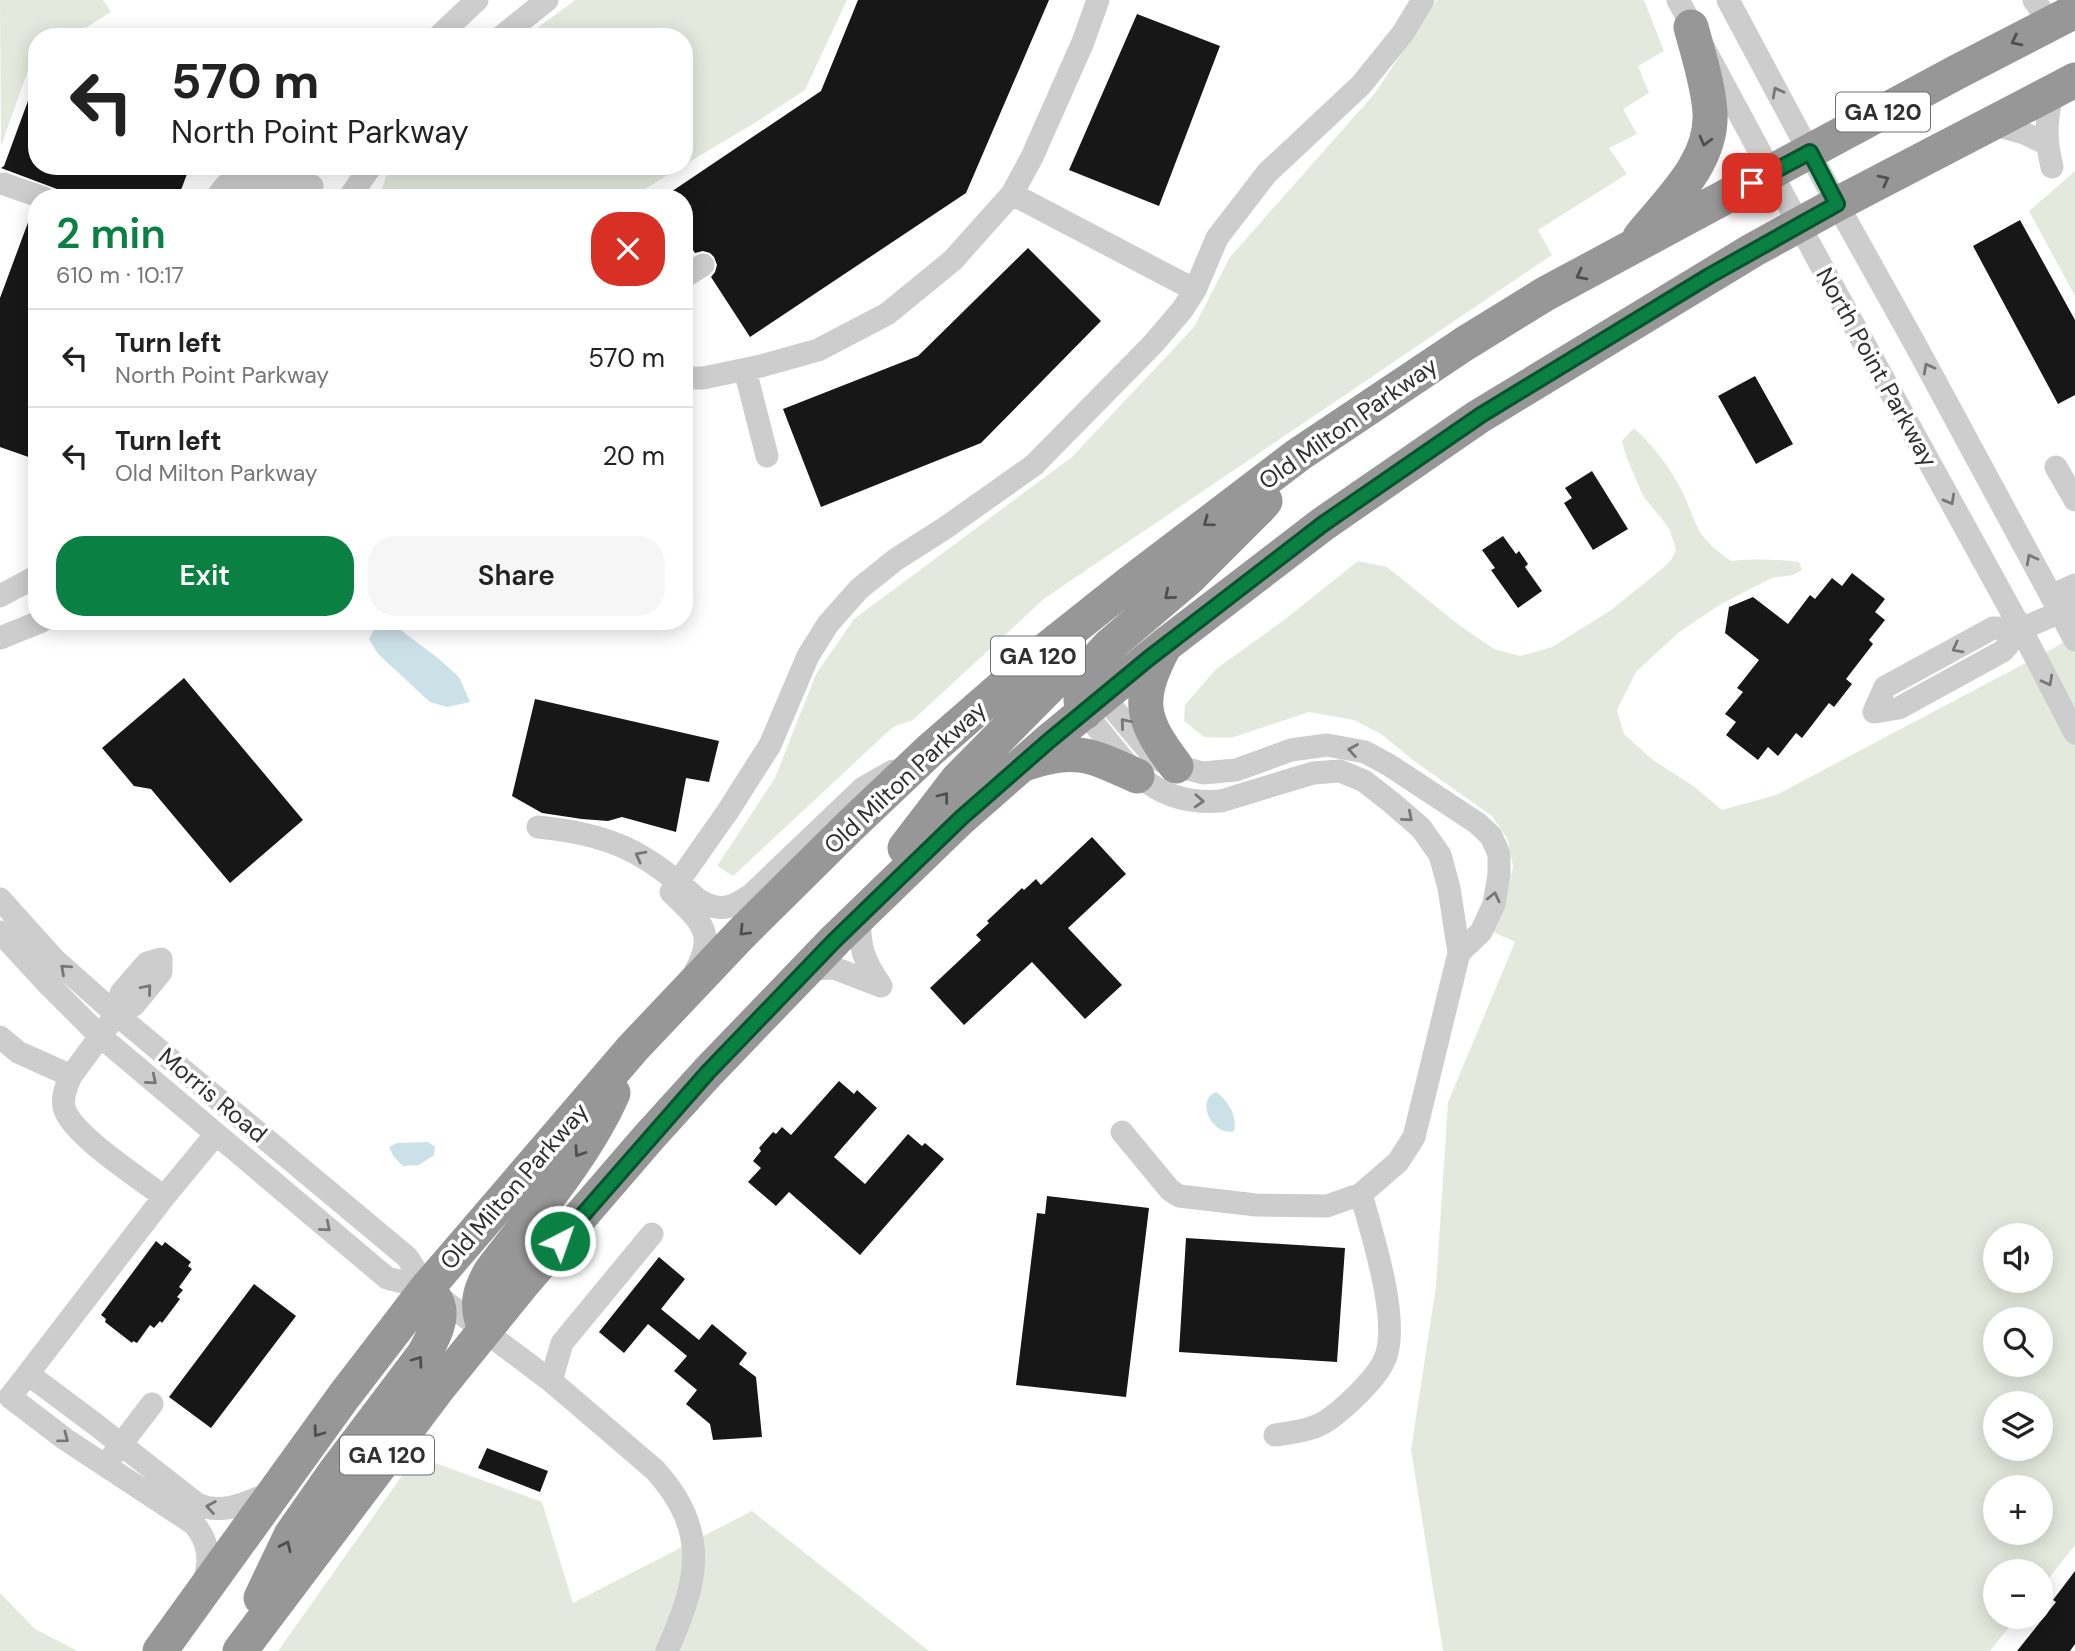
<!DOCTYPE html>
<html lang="en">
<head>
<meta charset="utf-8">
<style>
  :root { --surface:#fff; --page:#f6f6f6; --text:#222; --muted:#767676; --line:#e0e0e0; --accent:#0b8043 }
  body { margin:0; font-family:"DM Sans",sans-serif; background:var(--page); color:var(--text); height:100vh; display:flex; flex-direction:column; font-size:26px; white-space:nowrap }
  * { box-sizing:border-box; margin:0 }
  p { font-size:23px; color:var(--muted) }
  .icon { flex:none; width:38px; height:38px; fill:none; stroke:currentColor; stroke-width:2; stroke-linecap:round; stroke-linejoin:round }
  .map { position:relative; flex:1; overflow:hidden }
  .sheet { position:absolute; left:28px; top:189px; width:665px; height:441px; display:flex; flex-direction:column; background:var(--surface); border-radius:28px; box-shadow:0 4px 18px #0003 }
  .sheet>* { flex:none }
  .hud { position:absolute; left:28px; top:28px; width:665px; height:147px; border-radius:28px; box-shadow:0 4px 18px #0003; background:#fff; color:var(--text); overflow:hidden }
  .buttons { position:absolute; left:1983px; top:1223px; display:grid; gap:14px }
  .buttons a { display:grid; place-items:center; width:70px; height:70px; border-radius:50%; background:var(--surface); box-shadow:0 4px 18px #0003; font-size:35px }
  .pin { position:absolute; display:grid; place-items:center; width:60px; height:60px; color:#fff; margin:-30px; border-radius:14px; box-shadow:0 4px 10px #0006 }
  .me { position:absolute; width:77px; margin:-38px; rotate:41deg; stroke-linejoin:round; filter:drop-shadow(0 0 5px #0008) }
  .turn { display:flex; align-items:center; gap:24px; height:147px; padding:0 28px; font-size:32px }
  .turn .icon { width:91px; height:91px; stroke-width:2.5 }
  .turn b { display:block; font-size:49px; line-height:60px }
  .round { display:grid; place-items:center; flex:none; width:74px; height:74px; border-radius:28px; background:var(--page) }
  .headline { display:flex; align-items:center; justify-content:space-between; height:119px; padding:0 28px }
  h1 { font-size:42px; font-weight:600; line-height:52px; color:var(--accent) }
  .primary-button { display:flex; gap:14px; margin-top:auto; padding:14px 28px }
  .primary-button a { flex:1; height:80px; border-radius:28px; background:var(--accent); color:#fff; font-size:28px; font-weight:600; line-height:80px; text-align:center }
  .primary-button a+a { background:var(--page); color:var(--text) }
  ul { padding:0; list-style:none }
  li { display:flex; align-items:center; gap:21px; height:98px; padding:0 28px; border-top:2px solid var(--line) }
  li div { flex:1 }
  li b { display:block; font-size:26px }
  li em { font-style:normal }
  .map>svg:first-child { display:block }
  .green { fill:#e5e9dd; fill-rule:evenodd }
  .water { fill:#cbe1e8 }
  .building { fill:#171717 }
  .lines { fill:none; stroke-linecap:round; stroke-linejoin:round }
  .minor { stroke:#cdcdcd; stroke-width:23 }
  .highway { stroke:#979797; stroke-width:35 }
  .oneway { stroke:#4f4f4f }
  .oneway2 { stroke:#777 }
  .route-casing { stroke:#07532c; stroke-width:18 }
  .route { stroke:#0b8043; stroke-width:12 }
  .labels { text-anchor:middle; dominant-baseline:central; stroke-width:7; stroke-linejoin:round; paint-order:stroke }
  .shield { fill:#fff; stroke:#6e6e6e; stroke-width:2 }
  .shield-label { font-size:23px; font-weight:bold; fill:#303030 }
  .street-label { font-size:24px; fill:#303030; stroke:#fff }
</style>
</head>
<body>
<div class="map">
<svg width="2075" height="1651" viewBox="0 0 2075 1651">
  <rect width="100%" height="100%" fill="#fff"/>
  <path class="green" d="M0 0H103L111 12 71 37H37V58L31 62 1 146Z
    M575 0H847L805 90 758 121 684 165V37H525Z
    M1437 0H1644L1664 51 1638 66 1649 93 1623 109 1637 134 1609 148 1627 174 1538 230 1552 255 1045 598 913 720 893 727 733 876 717 866 775 778 816 674 854 619 1072 457 1194 327 1230 257 1375 93Z
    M392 166H682L645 189 642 198H379L388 171Z
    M2075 171V296L2029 211Z
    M1634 428C1654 446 1672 470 1684 495 1691 510 1695 527 1706 540 1713 548 1723 555 1731 561 1754 559 1776 559 1799 562L1802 570 1793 575 1772 578 1721 604 1678 633 1636 672 1617 710 1624 734 1653 760 1696 788 1722 810 1776 795 2054 648 2075 635V1545L2041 1588 2040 1572H1995V1617H2017L1990 1651H1443L1411 1450 1436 1286 1448 1102 1515 942 1493 932 1504 907 1513 867 1508 840 1492 816 1414 761 1381 734 1354 720 1309 712 1231 738 1204 737 1184 721 1185 705 1216 669 1284 620 1358 561 1387 567 1459 625 1494 649 1520 656 1552 647 1611 610 1663 568 1671 560 1676 550 1669 528 1643 496 1626 456 1622 441ZM1995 1236H2040V1281H1995ZM1995 1320H2040V1365H1995ZM1995 1404H2040V1449H1995ZM1995 1488H2040V1533H1995Z
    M416 1456 542 1502 573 1603 752 1511 929 1651H278Z
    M0 1593 35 1629 78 1651H0Z"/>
  <path class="water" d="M377 624 394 625 439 659 459 677 470 702 447 707 430 702 378 654 369 639Z
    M1216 1092C1228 1100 1238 1117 1234 1131 1212 1137 1195 1100 1216 1092Z
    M428 1142 435 1147 434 1155 419 1165 403 1166 394 1157 389 1147 397 1143Z"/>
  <path class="building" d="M858 0H1049L966 193 750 337 711 277 715 272 717 265 714 257 710 253 703 251 695 253 684 236V198H662L821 91Z
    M1137 14 1220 46 1159 206 1069 170Z
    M35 82H37V166H190L178 198H81L1 168 4 166Z
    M33 209 37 210V460L0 447V298Z
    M2020 220 2075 320V395L2058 404 1973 246Z
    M1028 248 1101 321 981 443 821 507 783 409 918 356Z
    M1755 376 1793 444 1756 464 1718 396Z
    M1592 471 1628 529 1593 550 1564 503 1572 498 1565 488Z
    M1503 536 1516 554 1519 551 1528 564 1525 567 1542 591 1518 608 1491 570 1495 568 1482 550Z
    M1852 573 1885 599 1875 612 1885 620 1869 640 1873 644 1846 679 1852 684 1834 707 1829 703 1802 738 1796 733 1778 756 1768 747 1758 760 1726 735 1736 722 1725 714 1743 692 1737 688 1759 660 1725 633 1729 607 1753 597 1788 624 1810 595 1815 599 1832 578 1842 586Z
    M184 678 303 820 230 883 151 789 134 786 102 748Z
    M535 699 719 741 709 782 686 778 676 832 622 817 608 821 582 819 542 813 512 796Z
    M1092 837 1126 874 1068 928 1122 985 1085 1019 1032 962 964 1025 930 988 981 940 976 935 989 923 987 921 1022 888 1024 890 1036 879 1041 885Z
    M839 1081 854 1094 857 1090 877 1108 834 1157 865 1184 908 1134 922 1146 925 1143 944 1159 860 1255 789 1192 776 1206 748 1182 761 1168 753 1161 761 1151 759 1148 773 1132 776 1134 782 1127 791 1135Z
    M1047 1196 1149 1208 1126 1397 1016 1385 1037 1213 1045 1214Z
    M1186 1238 1345 1248 1337 1362 1179 1352Z
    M156 1241 162 1246 165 1242 191 1262 188 1266 192 1269 179 1287 183 1290 177 1297 180 1299 162 1323 160 1321 154 1328 150 1325 137 1343 133 1341 132 1343 105 1322 106 1319 101 1315Z
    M659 1257 685 1279 661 1309 699 1340 712 1324 747 1353 739 1364 756 1377 762 1437 713 1440 710 1424 686 1404 697 1390 674 1371 687 1356 648 1324 624 1353 599 1332Z
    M254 1284 296 1316 211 1428 169 1397Z
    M487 1448 548 1471 540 1492 478 1468Z
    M2075 1571V1644L2070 1651H2017L2056 1602 2053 1600Z"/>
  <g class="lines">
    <path class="minor" d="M1678 0 1823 269 2021 629 2075 733
      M1728 0 1837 204 1914 342 2075 640
      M2034 0 2051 24
      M438 37 477 0
      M501 37 547 0
      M2052 93C2046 122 2045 138 2052 167
      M1991 124 2024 133 2047 144
      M277 166 312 186
      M4 184 44 198
      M1012 194 1195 290 1217 238 1267 173 1361 85 1403 33 1423 0
      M217 198C236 163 262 183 288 198
      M349 198 371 166
      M684 277 703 265
      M745 370 767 456
      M684 378H703L761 366 818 350 887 314 953 260 1012 194 1032 157 1083 42 1098 0
      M2056 467 2075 500
      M0 596 37 576
      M2051 596 2075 585
      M0 638 42 621
      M1096 688 1154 757 1165 763 1203 773 1236 770 1291 750 1327 745 1365 752 1389 765 1477 823 1491 836 1499 854V875L1494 904 1481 932 1459 953
      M1077 703C1122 754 1143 807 1221 801L1313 773 1340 771 1364 781 1391 802 1421 828 1440 855 1449 888 1459 953 1414 1137 1398 1162 1361 1194C1372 1234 1403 1328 1383 1363 1376 1376 1365 1387 1355 1397 1325 1426 1316 1430 1275 1435
      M1874 712 1885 687 1993 628 2021 629 2075 606
      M1874 712 1899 708 2003 651 2021 629
      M538 827C576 831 613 838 646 859 659 867 673 878 685 888 694 896 700 903 712 906 728 911 738 903 751 895L863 788 893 771
      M0 899 54 959 116 1014 407 1257 427 1288 551 1381 655 1470C711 1532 698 1581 667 1651
      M859 917C860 950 863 959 881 986
      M0 932 46 982 100 1036 387 1278 427 1288
      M807 969 834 968 881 986
      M695 972C718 932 699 920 671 892L728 811 770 745 808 656 828 624 859 589 895 560 945 528 1034 465 1153 344 1182 310 1195 290
      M121 1008 134 1005 161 972V959L147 963 121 993V1008L71 1076C66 1086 62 1096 64 1107 70 1134 140 1178 164 1197
      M0 1037 18 1052 71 1076
      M1122 1132 1170 1190 1179 1196 1256 1205 1327 1206 1361 1194
      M28 1374 95 1424 197 1504C223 1516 248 1502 273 1492
      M551 1381 562 1343 652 1234
      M113 1455 152 1404
      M203 1585C211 1562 210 1543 194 1524L65 1439 10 1397 164 1197 216 1134"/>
    <path class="highway" d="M1640 237C1669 201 1713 162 1710 112 1708 83 1698 54 1691 27
      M1163 649C1136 701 1141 720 1176 766
      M1085 712 1081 701 1082 682 1097 659 1109 646 1190 577 1257 510 1265 501
      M1027 763C1075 746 1093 756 1137 776
      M905 848 958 779 1056 680 1062 661 1058 640
      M485 1330C476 1306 478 1293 491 1271 532 1217 586 1155 613 1093
      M261 1598 291 1535 335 1472 424 1354C432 1339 444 1320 437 1303 435 1298 430 1292 427 1288
      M160 1651 344 1396 427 1288 633 1048 741 934 850 826 929 751 1037 657 1130 583 1298 455 1464 344 1545 294 1957 72 2075 11
      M240 1651 439 1387 524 1282 649 1137 708 1072 835 940 961 818 1050 740 1164 646 1323 524 1478 417 1753 250 1837 204 2075 80"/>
  </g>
  <defs><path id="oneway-chevron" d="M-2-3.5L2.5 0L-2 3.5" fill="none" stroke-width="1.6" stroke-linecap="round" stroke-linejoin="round" transform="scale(1.75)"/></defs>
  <g class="oneway">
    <use href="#oneway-chevron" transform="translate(2016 41) rotate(153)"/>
    <use href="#oneway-chevron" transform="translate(1705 141) rotate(105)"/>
    <use href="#oneway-chevron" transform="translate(1884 180) rotate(-27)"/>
    <use href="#oneway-chevron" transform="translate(1581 275) rotate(152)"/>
    <use href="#oneway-chevron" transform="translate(1208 522) rotate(143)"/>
    <use href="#oneway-chevron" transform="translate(1169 595) rotate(140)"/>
    <use href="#oneway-chevron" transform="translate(944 797) rotate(-52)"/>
    <use href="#oneway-chevron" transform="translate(744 931) rotate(135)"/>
    <use href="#oneway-chevron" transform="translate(579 1152) rotate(124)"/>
    <use href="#oneway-chevron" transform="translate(418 1361) rotate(-54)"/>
    <use href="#oneway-chevron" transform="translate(318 1432) rotate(126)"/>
    <use href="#oneway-chevron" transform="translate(286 1546) rotate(-65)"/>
  </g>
  <g class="oneway2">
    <use href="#oneway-chevron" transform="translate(1777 92) rotate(-118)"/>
    <use href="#oneway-chevron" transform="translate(1928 368) rotate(-118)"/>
    <use href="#oneway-chevron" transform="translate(1950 500) rotate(61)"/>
    <use href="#oneway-chevron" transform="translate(2031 559) rotate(-118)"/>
    <use href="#oneway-chevron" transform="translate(1957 648) rotate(152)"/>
    <use href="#oneway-chevron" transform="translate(2048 681) rotate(62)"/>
    <use href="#oneway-chevron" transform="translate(1125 723) rotate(-130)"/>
    <use href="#oneway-chevron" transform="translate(1353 750) rotate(-170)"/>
    <use href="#oneway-chevron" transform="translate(1199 801) rotate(3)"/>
    <use href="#oneway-chevron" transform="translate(1408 817) rotate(41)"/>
    <use href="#oneway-chevron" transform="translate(640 856) rotate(-152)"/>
    <use href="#oneway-chevron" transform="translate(1494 897) rotate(-77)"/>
    <use href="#oneway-chevron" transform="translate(65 969) rotate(-138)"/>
    <use href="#oneway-chevron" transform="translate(147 989) rotate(-50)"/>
    <use href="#oneway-chevron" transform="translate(152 1080) rotate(40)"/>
    <use href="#oneway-chevron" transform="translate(326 1227) rotate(40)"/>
    <use href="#oneway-chevron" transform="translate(64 1438) rotate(36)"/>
    <use href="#oneway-chevron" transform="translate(211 1507) rotate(-171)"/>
  </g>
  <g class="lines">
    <defs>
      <path id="route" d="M560 1241 708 1072 835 940 961 818 1050 740 1148 659 1323 524 1481 415 1709 276 1837 204 1810 152 1752 183"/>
    </defs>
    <use href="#route" class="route-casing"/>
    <use href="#route" class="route"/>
  </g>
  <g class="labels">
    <g class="shield">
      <rect x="1836" y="92.5" width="94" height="39" rx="5"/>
      <rect x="991" y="636.5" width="94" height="39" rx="5"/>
      <rect x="340" y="1435.5" width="94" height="39" rx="5"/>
    </g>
    <g class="shield-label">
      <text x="1883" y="112">GA 120</text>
      <text x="1038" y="656">GA 120</text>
      <text x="387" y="1455">GA 120</text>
    </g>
    <g class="street-label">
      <text transform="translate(1877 367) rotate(61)">North Point Parkway</text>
      <text transform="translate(1348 423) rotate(-35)">Old Milton Parkway</text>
      <text transform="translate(905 777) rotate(-43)">Old Milton Parkway</text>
      <text transform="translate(213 1095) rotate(40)">Morris Road</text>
      <text transform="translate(514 1186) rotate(-49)">Old Milton Parkway</text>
    </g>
  </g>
</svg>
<div class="buttons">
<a><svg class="icon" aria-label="sound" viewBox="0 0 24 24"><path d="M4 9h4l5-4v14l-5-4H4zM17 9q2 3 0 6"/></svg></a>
<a><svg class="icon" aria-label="search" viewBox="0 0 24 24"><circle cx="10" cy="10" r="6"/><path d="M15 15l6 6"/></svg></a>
<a><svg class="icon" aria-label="layers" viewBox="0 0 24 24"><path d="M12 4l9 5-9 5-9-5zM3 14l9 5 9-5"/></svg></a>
<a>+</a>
<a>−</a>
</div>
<div class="pin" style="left:1752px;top:183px;background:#d93025"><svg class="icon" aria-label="arrive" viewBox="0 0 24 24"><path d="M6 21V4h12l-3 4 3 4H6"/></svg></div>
<svg class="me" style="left:560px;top:1241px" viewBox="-20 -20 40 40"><circle r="17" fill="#0b8043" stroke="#fff" stroke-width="3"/><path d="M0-11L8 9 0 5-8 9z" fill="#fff"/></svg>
<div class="hud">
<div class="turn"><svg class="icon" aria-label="left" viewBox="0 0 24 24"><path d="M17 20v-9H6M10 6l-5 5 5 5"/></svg><div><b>570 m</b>North Point Parkway</div></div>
</div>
<section class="sheet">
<div class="headline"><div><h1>2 min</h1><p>610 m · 10:17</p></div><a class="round" style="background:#d93025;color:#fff"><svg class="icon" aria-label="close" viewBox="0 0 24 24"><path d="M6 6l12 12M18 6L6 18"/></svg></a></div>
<ul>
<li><svg class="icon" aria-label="left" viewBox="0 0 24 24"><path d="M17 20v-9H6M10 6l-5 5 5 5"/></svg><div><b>Turn left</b><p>North Point Parkway</p></div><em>570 m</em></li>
<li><svg class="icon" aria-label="left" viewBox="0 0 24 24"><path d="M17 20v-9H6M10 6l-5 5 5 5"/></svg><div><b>Turn left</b><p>Old Milton Parkway</p></div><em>20 m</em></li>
</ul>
<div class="primary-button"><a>Exit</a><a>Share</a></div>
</section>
</div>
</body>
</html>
